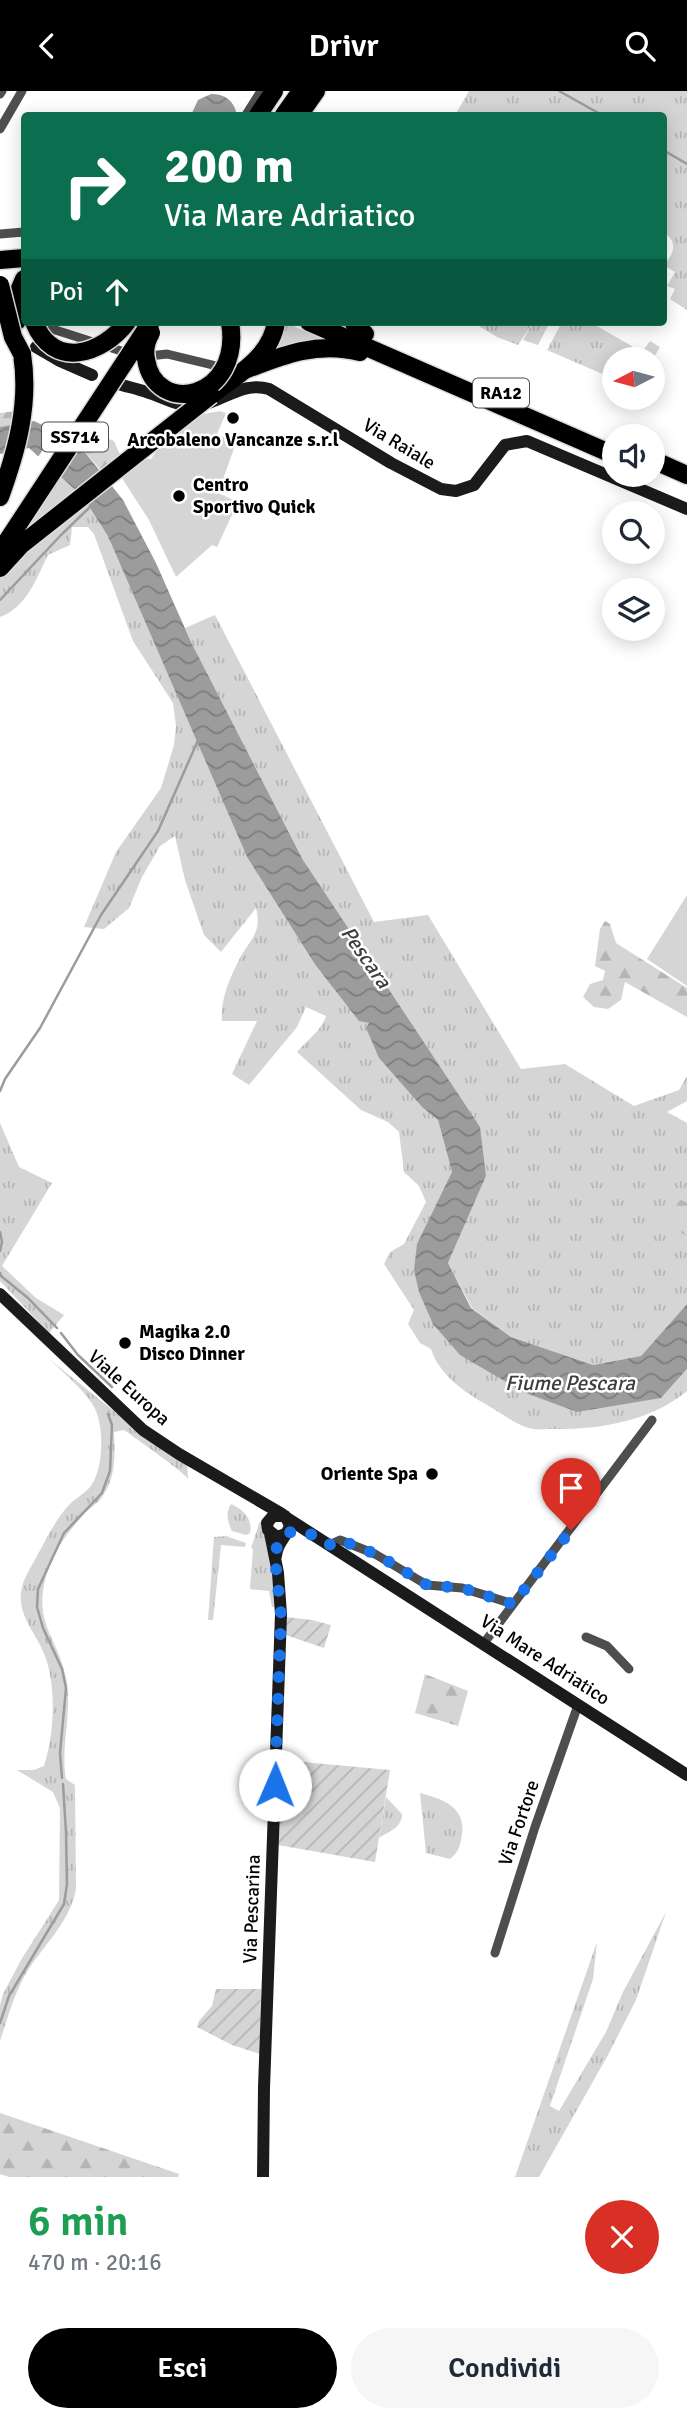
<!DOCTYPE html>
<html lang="it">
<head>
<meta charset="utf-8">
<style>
  :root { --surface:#fff; --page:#f6f6f7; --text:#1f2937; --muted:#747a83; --accent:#000 }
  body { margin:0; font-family:Signika,sans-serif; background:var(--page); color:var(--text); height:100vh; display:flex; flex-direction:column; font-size:26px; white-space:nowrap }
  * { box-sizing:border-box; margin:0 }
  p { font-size:23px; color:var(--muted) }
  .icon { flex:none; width:38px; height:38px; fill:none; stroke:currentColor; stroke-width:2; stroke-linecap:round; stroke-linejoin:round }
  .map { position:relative; height:2086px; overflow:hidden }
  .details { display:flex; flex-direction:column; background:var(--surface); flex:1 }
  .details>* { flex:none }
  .top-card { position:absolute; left:21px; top:21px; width:646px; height:214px; border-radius:7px; box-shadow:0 4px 18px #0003; background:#0b6e4f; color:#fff; overflow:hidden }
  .needle { width:46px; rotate:264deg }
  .fabs { position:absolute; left:602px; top:256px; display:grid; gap:14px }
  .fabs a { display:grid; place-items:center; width:63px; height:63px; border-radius:50%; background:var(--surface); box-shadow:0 4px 18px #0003; font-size:35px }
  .pin { position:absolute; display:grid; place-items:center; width:60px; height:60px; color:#fff; margin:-72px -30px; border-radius:50% 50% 50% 0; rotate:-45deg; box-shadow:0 0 7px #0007 }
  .pin .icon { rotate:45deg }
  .me { position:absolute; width:77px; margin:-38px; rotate:1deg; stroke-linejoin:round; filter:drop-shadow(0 0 5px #0008) }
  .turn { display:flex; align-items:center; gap:24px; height:147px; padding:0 28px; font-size:32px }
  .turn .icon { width:91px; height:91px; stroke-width:2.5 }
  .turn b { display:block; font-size:49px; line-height:60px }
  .then { display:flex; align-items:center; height:66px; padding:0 28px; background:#0003; gap:14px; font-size:26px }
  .round { display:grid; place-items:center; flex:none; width:74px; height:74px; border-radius:37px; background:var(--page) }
  .overview { display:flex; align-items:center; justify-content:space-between; height:119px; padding:0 28px }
  h1 { font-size:42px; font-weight:600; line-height:52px; color:#1e9e55 }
  .button { display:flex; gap:14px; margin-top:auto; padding:14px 28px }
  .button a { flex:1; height:80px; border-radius:42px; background:var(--accent); color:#fff; font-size:28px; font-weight:600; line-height:80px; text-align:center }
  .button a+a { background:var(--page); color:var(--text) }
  header { display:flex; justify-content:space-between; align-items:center; height:91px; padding:0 28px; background:var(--accent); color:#fff; font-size:32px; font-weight:600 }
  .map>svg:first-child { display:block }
  .grass { fill:url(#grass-tufts) }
  .forest { fill:url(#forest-firs) }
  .park { fill:#d5d5d5 }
  .garden { fill:url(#garden-furrows) }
  .water { fill:url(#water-waves) }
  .pier { fill:#fff }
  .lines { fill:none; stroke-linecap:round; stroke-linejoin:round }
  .stream { stroke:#9c9c9c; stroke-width:2.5 }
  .highway-casing { stroke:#dbdbdb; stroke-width:21 }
  .street { stroke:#4e4e4e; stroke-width:9 }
  .secondary { stroke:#1b1b1b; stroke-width:12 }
  .highway { stroke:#000; stroke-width:18 }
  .highway-bridge-casing { stroke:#dbdbdb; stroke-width:21; stroke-linecap:butt }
  .highway-bridge { stroke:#000; stroke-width:18 }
  .route { stroke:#1a73e8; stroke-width:12; stroke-dasharray:0 21.6 }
  .poi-dot { fill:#000; stroke:#fff; stroke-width:2.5 }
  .labels { text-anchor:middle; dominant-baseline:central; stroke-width:5; stroke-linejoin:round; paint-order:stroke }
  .shield { fill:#fff; stroke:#4c4c4c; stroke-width:2 }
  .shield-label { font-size:18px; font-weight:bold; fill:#000 }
  .poi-label { font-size:19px; font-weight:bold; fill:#000; stroke:#fff; text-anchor:start }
  .street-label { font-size:19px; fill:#000; stroke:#fff }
  .water-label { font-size:21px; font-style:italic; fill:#3d3d3d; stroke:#fff }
</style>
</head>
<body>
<header><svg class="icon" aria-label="back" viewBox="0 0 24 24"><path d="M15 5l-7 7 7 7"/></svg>Drivr<svg class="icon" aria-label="search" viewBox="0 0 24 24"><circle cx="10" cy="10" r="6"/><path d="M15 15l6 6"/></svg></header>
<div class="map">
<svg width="687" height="2086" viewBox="0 0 687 2086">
  <defs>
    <pattern id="grass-tufts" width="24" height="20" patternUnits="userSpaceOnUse" patternTransform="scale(1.75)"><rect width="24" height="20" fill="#d5d5d5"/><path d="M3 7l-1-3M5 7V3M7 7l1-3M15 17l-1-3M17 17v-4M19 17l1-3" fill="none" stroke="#b5b5b5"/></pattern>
    <pattern id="forest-firs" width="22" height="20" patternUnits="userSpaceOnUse" patternTransform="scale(1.75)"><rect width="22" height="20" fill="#d5d5d5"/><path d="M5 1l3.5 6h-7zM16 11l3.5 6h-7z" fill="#b5b5b5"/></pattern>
    <pattern id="garden-furrows" width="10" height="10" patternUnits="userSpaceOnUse" patternTransform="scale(1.75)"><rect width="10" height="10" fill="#d5d5d5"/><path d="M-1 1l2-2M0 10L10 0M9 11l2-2" fill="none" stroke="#b5b5b5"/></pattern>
    <pattern id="water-waves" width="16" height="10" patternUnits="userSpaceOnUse" patternTransform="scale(1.75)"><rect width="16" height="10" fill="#9c9c9c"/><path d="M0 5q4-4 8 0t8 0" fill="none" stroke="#7d7d7d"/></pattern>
  </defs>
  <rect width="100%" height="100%" fill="#fff"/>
  <path class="grass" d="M469 0H687V219L670 208 675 198 667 195 675 181 663 174C674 164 679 151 663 141V24H455Z
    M281 231H285L335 254 271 259Z
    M472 231H550L538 254 523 249 532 233 518 254 497 246Z
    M562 231H590L642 261 650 250 660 256 653 268H614V288L547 259Z
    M60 385 83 406 108 444 247 766 314 872 369 932 423 1017 438 1029 452 1081 433 1233 661 1307 687 1278V1300C650 1331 597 1339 550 1338 543 1338 535 1339 528 1337 515 1333 495 1318 482 1311 461 1299 438 1281 431 1258L420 1252 408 1233 414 1219 384 1173 390 1161 404 1153 426 1111 419 1095 404 1081 399 1041 388 1031 361 1019 297 961C307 949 322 939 326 925L306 916 297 936 249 994 232 983 257 930H222C220 909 230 886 240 867 251 847 262 842 256 817L221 861 204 844 185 789 175 745 160 755 142 786 129 817 104 838 84 836 116 761 161 697 174 654 176 635 173 612 133 550 94 443 88 436H72L70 454 48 464C36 488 27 516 0 526V479Z
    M215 524 374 831 428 824 521 978 565 973 634 1015 679 999 687 985V1010L667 1021 687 1032V1213L641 1265 593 1274 511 1246 472 1217 448 1172 486 1085 303 769 191 551 185 537Z
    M0 1032 19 1076 52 1092 2 1175 36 1207 64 1224 49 1242 0 1190Z
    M49 1268 139 1340 187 1373 188 1388C184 1381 135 1347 124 1339L114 1341C115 1362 116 1385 104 1403 100 1411 91 1416 85 1422 69 1440 52 1461 46 1485 33 1534 58 1546 66 1587 73 1620 60 1655 66 1688L75 1694 76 1798C69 1835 40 1856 23 1888 13 1907 7 1929 0 1950V1914L3 1903 21 1869 59 1809 60 1717 53 1701 17 1679H34L44 1675C54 1644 57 1597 45 1565 37 1543 18 1526 21 1501 23 1487 32 1475 38 1463 47 1447 57 1426 70 1413 76 1407 84 1403 90 1396 104 1379 105 1333 93 1314 82 1297 64 1282 49 1268Z
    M231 1413C243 1418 253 1428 250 1442L246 1444 232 1440C228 1432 225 1421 231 1413Z
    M260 1430 265 1440 278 1516H272L269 1500 250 1498 253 1458 251 1457Z
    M226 1445 246 1452 245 1456 221 1454 213 1529H208L214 1446Z
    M420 1702C443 1708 466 1716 462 1744 460 1754 459 1761 450 1768L426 1762Z
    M386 1706 402 1723C402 1737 389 1740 379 1747Z
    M666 1821 636 1909 608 1964 539 2086H515L597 1851 593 1888 550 2015 559 2020 606 1941 623 1901Z"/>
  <path class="forest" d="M16 320 13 335 0 336V322Z
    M97 326 104 346 114 350 120 364 125 367 105 384 80 355Z
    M605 830 610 833 616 852 687 897V926L625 891 621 909 608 918 594 916 583 906 590 893 603 889 605 880 595 875 600 838Z
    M681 1109 687 1112V1145C670 1138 662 1120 681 1109Z
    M425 1583 468 1600 458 1635 415 1622Z
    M0 2022 179 2083 178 2086H9L0 2083Z"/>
  <path class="park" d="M220 320 226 322 217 343 236 352 218 402 238 411 217 456 212 454 176 486 149 429 118 381 143 362 146 368H151L166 346 193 325Z
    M687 804V895L647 868Z"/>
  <path class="garden" d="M286 1526 312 1529 331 1534 324 1557 286 1544Z
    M281 1669 390 1679 375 1771 278 1754Z
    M216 1898H261L260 1963 232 1954 197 1936 199 1930 212 1915Z"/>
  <path class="water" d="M211 3C226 3 234 10 237 24H191L198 9Z
    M34 330 76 350 123 409 156 472 191 551 303 769 480 1036 486 1085 448 1172 471 1217 511 1246 593 1274 641 1265 687 1213V1278L661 1307 577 1321 523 1301 460 1264 433 1233 419 1201 414 1179 417 1153 452 1081 438 1029 423 1017 379 967 366 937 369 932 359 930 314 872 247 766 108 445 83 406 29 357 0 363V336Z"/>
  <path class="pier" d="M57 337 78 347 56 386 36 369Z"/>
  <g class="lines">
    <path class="stream" d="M559 0 602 24
      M663 59 687 73
      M0 509 61 444 90 416
      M0 1000 5 988 40 937 101 824 158 740 199 647
      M0 1141 2 1151 0 1160
      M0 1182 1 1185 28 1207 57 1237
      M61 1242 78 1264 112 1296
      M62 1687 60 1662 66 1597 62 1578 43 1537 37 1516 38 1498 64 1442 102 1402 110 1380 112 1334 108 1323
      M0 1932 9 1905 64 1813 67 1793 66 1741 63 1693"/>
    <defs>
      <path id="highway" d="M258 24 274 0
        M284 24 301 0
        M299 24 316 0
        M0 169 24 167
        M17 230 18 202 24 188
        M309 231 614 364
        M353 231 365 243
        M245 279C283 264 318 250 360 261
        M211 304C237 284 271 266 276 231
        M653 369 687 384
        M0 406C17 359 30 313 22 263"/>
    </defs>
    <use href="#highway" class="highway-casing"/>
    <path class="street" d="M0 3 2 0
      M246 24 261 0
      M0 38 22 0
      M0 143 24 141
      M46 236 140 266 167 263 225 277
      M329 1454 340 1449 375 1463 427 1494 462 1497 513 1513
      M586 1546 607 1555 629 1578
      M484 1552 652 1329
      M495 1862 535 1736 578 1614"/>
    <path class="secondary" d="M36 256 60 270 92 284
      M118 293C128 296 139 298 149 302 163 306 176 315 191 315 219 315 241 289 269 298L391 372 441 398 456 400 474 394 505 354 527 350 687 418
      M0 1203 143 1339 179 1363 282 1423
      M287 1427 687 1684
      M276 1465C277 1451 287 1446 290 1434L285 1425H273L267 1432 268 1439 277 1446 285 1443
      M263 2086 264 1997 281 1523 278 1482 270 1442"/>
    <use href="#highway" class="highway"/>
    <defs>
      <path id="highway-bridge" d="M0 194 13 246 22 263
        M34 231C53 279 102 264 127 231
        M151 242C146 250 144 258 146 268 155 327 243 309 230 231
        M0 461 151 231
        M0 477 21 454 211 304"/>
    </defs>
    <use href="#highway-bridge" class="highway-bridge-casing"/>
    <use href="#highway-bridge" class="highway-bridge"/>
  </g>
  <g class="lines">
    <path class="route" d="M275 1694 281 1523 275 1468 277 1455 287 1442C305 1437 314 1445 329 1454L340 1449 376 1463 427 1494 462 1497 513 1513 571 1439"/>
  </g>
  <g class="poi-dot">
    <circle cx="233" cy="327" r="7"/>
    <circle cx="179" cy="405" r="7"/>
    <circle cx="125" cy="1252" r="7"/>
    <circle cx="432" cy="1383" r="7"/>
  </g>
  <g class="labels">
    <g class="shield">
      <rect x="473" y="287.5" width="56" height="29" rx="5"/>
      <rect x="42" y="331.5" width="66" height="29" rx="5"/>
    </g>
    <g class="shield-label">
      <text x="501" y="302">RA12</text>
      <text x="75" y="346">SS714</text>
    </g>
    <g class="poi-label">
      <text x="233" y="349" text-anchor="middle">Arcobaleno Vancanze s.r.l</text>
      <text x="193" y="394">Centro<tspan x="193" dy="22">Sportivo Quick</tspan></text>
      <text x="139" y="1241">Magika 2.0<tspan x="139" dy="22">Disco Dinner</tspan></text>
      <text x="418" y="1383" text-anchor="end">Oriente Spa</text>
    </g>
    <g class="street-label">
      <text transform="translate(399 353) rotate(31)">Via Raiale</text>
      <text transform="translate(129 1297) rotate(42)">Viale Europa</text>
      <text transform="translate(545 1569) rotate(33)">Via Mare Adriatico</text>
      <text transform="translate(519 1732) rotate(-71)">Via Fortore</text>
      <text transform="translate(252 1818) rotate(-88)">Via Pescarina</text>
    </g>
    <g class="water-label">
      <text transform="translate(366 866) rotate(55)">Pescara</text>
      <text x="570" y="1292">Fiume Pescara</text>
    </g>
  </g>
</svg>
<div class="fabs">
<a><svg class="needle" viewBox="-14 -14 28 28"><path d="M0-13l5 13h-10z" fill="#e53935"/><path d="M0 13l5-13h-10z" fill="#747a83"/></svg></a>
<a><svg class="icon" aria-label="sound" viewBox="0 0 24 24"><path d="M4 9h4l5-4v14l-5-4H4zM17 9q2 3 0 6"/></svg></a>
<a><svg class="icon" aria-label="search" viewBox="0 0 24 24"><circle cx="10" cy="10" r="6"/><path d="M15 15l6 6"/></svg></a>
<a><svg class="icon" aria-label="layers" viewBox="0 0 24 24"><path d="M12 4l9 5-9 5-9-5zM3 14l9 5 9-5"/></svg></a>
</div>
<div class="pin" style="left:571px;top:1439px;background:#d93025"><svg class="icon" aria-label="arrive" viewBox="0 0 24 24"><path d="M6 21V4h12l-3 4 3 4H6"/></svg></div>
<svg class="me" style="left:275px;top:1694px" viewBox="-20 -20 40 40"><circle r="19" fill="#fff"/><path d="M0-13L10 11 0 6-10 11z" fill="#1a73e8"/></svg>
<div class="top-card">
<div class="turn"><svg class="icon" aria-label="right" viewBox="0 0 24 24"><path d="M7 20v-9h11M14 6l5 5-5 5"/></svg><div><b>200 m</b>Via Mare Adriatico</div></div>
<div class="then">Poi<svg class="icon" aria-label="ahead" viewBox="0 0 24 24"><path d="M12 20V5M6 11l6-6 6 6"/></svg></div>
</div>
</div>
<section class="details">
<div class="overview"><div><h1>6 min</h1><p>470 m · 20:16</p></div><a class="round" style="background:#d93025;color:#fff"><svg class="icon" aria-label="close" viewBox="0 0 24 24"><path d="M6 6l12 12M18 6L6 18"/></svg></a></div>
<div class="button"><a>Esci</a><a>Condividi</a></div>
</section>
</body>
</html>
